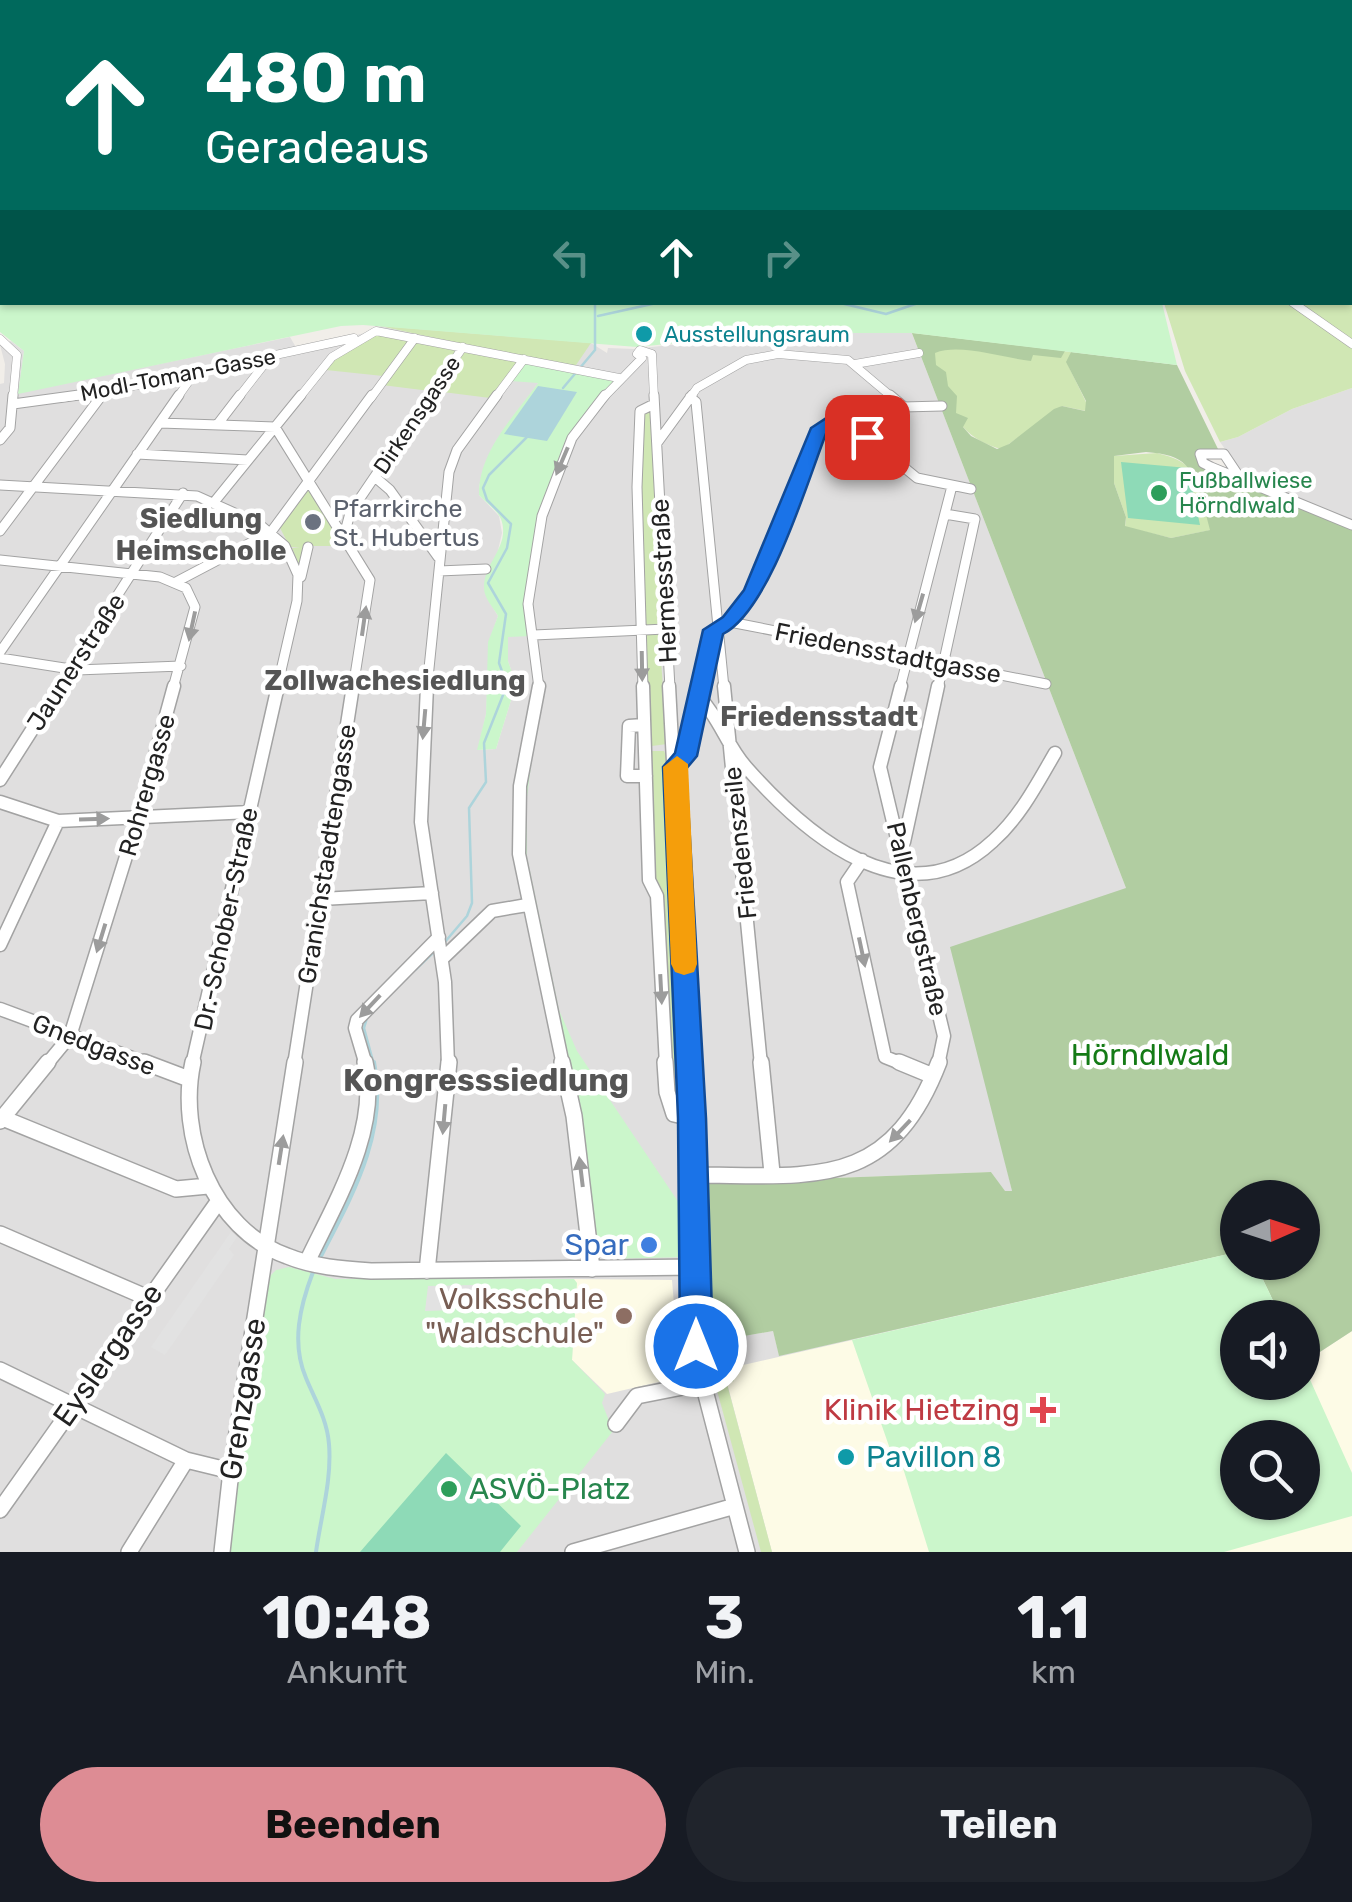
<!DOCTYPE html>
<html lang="de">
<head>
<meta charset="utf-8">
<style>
  :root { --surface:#171b24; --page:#20242c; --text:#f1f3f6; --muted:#9ea1a6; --accent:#dd8c94 }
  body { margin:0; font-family:Rubik,sans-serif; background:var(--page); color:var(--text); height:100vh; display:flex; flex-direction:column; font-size:38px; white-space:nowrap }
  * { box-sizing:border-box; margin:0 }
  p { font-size:32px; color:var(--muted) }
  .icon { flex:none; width:55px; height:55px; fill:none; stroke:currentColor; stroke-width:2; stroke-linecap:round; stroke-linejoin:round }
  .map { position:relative; height:1552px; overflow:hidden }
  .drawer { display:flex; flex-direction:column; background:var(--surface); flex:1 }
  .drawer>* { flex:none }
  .guide { position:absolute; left:0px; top:0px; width:1352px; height:305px; box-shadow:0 2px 8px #0004; background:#00695c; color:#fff; overflow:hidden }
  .needle { width:65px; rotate:87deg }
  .fabs { position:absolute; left:1220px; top:1180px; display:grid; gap:20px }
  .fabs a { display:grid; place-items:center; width:100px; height:100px; border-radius:50%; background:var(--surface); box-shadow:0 2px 8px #0004; font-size:50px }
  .pin { position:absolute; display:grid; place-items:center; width:85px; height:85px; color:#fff; margin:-42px; border-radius:20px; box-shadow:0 5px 15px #0006 }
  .me { position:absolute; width:110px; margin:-55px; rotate:0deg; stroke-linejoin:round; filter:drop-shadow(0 0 8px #0008) }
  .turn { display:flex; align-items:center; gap:35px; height:210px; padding:0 40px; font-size:45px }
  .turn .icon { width:130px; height:130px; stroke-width:2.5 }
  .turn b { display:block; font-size:70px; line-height:85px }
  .lanes { display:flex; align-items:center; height:95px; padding:0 40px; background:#0003; justify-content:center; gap:50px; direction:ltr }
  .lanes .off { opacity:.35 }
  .eta { display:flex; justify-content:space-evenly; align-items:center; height:170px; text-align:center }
  .eta b { font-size:60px; font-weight:700; line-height:70px }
  .primary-button { display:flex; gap:20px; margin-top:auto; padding:20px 40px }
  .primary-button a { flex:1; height:115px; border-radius:60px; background:var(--accent); color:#111; font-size:40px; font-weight:700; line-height:115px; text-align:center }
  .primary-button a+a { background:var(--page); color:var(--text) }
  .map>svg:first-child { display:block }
  .residential { fill:#e0dfdf; fill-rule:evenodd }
  .education { fill:#fdfbe6; fill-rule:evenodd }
  .grass { fill:#d0e7b4 }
  .forest { fill:#b1cda1; fill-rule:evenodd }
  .park { fill:#cbf6cb; fill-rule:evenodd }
  .pitch { fill:#8edab7 }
  .parking { fill:#e2e2e2 }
  .water { fill:#add4db }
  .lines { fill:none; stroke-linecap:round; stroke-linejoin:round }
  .stream-far1 { stroke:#add4db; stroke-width:2.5 }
  .stream { stroke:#add4db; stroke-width:4 }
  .minor-far3-casing { stroke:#a3a3a3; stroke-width:9 }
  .minor-far2-casing { stroke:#a3a3a3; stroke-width:11 }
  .minor-far1-casing { stroke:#a3a3a3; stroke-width:15 }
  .minor-casing { stroke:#a3a3a3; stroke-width:18 }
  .minor-far3 { stroke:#fff; stroke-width:8 }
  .minor-far2 { stroke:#fff; stroke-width:9 }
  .minor-far1 { stroke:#fff; stroke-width:12 }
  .minor { stroke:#fff; stroke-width:15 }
  .oneway { fill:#9c9c9c }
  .route { fill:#1a73e8; stroke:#114b97; stroke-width:2.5 }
  .slow { fill:#f59e0b }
  .culture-dot { fill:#0f9aa8; stroke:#fff; stroke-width:4 }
  .leisure-dot { fill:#2e9e5b; stroke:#fff; stroke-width:4 }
  .worship-dot { fill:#6b7280; stroke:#fff; stroke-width:4 }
  .shop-dot { fill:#3f7fe0; stroke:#fff; stroke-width:4 }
  .education-dot { fill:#8d6e63; stroke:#fff; stroke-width:4 }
  .health-dot { fill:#e0444e; stroke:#fff; stroke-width:4 }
  .labels { text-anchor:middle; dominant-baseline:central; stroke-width:9; stroke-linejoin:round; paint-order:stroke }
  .far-culture-label { font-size:22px; fill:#0d838f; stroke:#fff; text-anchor:start }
  .far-street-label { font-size:22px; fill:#222; stroke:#fff }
  .far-leisure-label { font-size:22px; fill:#27864d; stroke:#fff; text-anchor:start }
  .worship-label { font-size:25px; fill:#5b616d; stroke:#fff; text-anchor:start }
  .street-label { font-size:25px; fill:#222; stroke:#fff }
  .neighbourhood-label { font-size:28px; font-weight:bold; fill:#555; stroke:#fff }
  .near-park-label { font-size:30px; fill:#147b16; stroke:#fff }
  .near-shop-label { font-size:30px; fill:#366cbe; stroke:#fff; text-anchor:end }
  .near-education-label { font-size:30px; fill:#785e54; stroke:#fff; text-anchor:end }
  .near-street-label { font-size:30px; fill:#222; stroke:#fff }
  .near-health-label { font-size:30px; fill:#be3a42; stroke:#fff; text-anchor:end }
  .near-culture-label { font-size:30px; fill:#0d838f; stroke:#fff; text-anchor:start }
  .near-leisure-label { font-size:30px; fill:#27864d; stroke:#fff; text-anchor:start }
  .near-neighbourhood-label { font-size:32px; font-weight:bold; fill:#555; stroke:#fff }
</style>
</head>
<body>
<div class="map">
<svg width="1352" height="1552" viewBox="0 0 1352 1552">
  <rect width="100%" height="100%" fill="#f1eee9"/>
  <path class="residential" d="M380 326 591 343 607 353 608 348 634 349 777 333H912L1126 888 999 1136 1012 1191 1005 1192 991 1172 707 1183 710 1342 773 1331 779 1355 1237 1252 1238 1262H1302L1352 1193V1552H0V384L4 383 5 364 0 345 11 341 24 351 19 393 290 337 297 349 365 333ZM539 382 530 636H508V661L516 684 496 749 478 750 486 714 490 639 498 616 487 598 502 533 499 516 479 495V486L496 441ZM1238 1318H1302V1382H1238ZM1238 1438H1302V1502H1238Z
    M1352 388V523L1259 484 1240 470 1220 442 1238 437 1292 409Z"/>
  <path class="education" d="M1237 1252 1238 1262 1255 1263 1281 1317 1238 1318V1382H1302L1303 1363 1352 1331V1552H772L727 1383 734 1381 730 1368ZM1238 1438H1302V1502H1238Z
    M574 1279 672 1280 680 1377 607 1394 572 1360Z"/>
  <path class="grass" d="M1350 226H1352V342L1295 303 1350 302Z
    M1164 303H1290L1352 346V388L1292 409 1238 437 1220 442 1185 371Z
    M380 326 591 343 574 368Z
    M376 333 410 339 383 376 326 370 335 359Z
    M912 333 1071 352 1068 365 1086 402V411L1062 406 1002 449C987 446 973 438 963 427L949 426Z
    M416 340 459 348 430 391 382 385Z
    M463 350 514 359 517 362 490 398 435 391Z
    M651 409 661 625 644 627 639 485 643 450 641 415Z
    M1157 453C1192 462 1192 469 1202 502L1212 507 1211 530 1171 538 1125 527 1126 517 1114 483V456Z
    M309 489 349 546H305L300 567 292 548 300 547H290L280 528Z
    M659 632 667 744 652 746 649 744 644 633Z
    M651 751H664L667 758 681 1108 672 1096 652 879 648 753Z
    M730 1368 734 1381 727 1384 772 1552H761L712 1372Z"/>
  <path class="forest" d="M912 333 1065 351 1061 358 1033 355 1031 361C1002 358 960 343 935 353L936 365 946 372 948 386 957 396 956 413 968 418 963 427 971 436 997 449 1009 444 1054 409 1062 406 1085 411 1086 401 1066 362 1071 352 1177 365 1218 449 1199 452 1197 460 1352 527V1331L1303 1363 1302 1318 1281 1317 1255 1263 1302 1262V1198H1238L1237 1252 779 1356 773 1331 710 1342 713 1321 707 1183 991 1172 1005 1191H1012L950 947 1126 888ZM1146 452C1187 455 1191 466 1202 502L1211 507 1205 511 1210 530 1171 538 1125 526 1126 517 1114 483V456Z"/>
  <path class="park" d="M0 0H1352V223L1350 2H2V302L1162 303 1177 365 912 333H777L637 347 363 325 341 326 18 394 24 351 0 332Z
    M523 363 615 381C568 433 536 511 528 581 526 598 530 618 531 636L508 637V661L516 684 496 749 477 750 486 714 488 642 498 616C493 607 484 598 484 588 483 563 511 546 501 519 497 510 485 502 479 495 478 452 515 415 538 383L510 381Z
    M533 750 527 797V857L559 1010 577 1051 681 1206H686L687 1257 606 1259 600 1253 527 877 524 792Z
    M1237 1252 1238 1262 1255 1263 1281 1317 1238 1318V1382H1302L1303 1364 1352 1473V1516L1224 1552H929L899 1455 890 1449 852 1340ZM1238 1438H1302V1502H1238Z
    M289 1267 335 1279H574L577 1283 572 1360 605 1394 602 1403 613 1431 517 1552H226L269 1277 276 1270Z"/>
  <path class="pitch" d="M1121 462 1188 468 1200 525 1128 518Z
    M446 1453 521 1526 500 1552H360Z"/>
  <path class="parking" d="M231 1232 237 1237 229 1249 234 1255 165 1355 151 1347Z
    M474 1285 472 1310 458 1311V1302L454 1310 425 1311 428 1286Z"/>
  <path class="water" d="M538 386 577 392 547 441 504 434Z"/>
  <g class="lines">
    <path class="stream-far1" d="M332 0 339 2
      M1028 0 1033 2
      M1161 0 1165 2
      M1078 2 1092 0
      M836 302 886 314 921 302
      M598 316 661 302
      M563 388 595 350V302
      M444 943 467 916 472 903 469 808 486 782 484 743 507 685 499 663 506 614 488 583 507 548 511 524 487 500 483 488 489 475 529 435
      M415 970 435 951
      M367 1018 364 1028 374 1065"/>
    <path class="stream" d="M319 1260C350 1199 389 1134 374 1062
      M313 1272C300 1306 291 1343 306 1378 315 1400 327 1419 329 1444 332 1480 321 1516 316 1552"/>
    <defs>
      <path id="minor-far3" d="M1292 302 1352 344
        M0 339 17 355 13 398
        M642 358 637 354 640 350 652 354 654 398
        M855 364 919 353
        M60 398 105 392 354 338
        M101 398 105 392
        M177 398 194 374
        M238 398 270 357
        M299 398 332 357 376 331 619 378
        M371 398 415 338
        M428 398 463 347
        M495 398 524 359
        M603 398 642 358
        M690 398 697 388 746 360 778 354 848 360 893 398"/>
      <path id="minor-far2" d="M654 395 670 688
        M890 395 902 405
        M690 397 696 402 724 688
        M13 404 79 395
        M828 422 867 437 917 478 971 489
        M160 423 275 427 370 580 353 688
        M217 425 240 395
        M0 440 10 428 13 395
        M657 443 692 395
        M137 454 248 460
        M1238 475 1224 454H1200L1203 463 1211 467 1352 525
        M376 478 390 490 438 557
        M0 485 197 496 259 524 285 546 298 575 297 601 277 688
        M215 501 301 395
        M0 531 102 395
        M344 536 350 513 430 395
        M0 560 160 577 186 588 195 607 173 688
        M439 571 486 569
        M301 577 308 547
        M176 582 271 532 372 395
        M730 622 1046 684
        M534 635 666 629
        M0 652 179 395
        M0 658 77 670 181 666
        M58 688 183 493
        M427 688 449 472 457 450 497 395
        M539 688 528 604 542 516 572 438 605 395
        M643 688 637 487 640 411 654 404
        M701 688 714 630C761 606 799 479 820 428L864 408 942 406
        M900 688 952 486
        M938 688 975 519 945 514"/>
      <path id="minor-far1" d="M427 686 421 822 445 982 448 1065
        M539 686 520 786 519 854 563 1065
        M643 686 649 880 657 896 666 1065
        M669 686 689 1065
        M724 686 761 1065
        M901 686 880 767 944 1036 938 1065
        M699 697C719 717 727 746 746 767 806 835 906 922 993 841 1020 817 1037 784 1055 753
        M644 725 629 726 627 776H646
        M674 767 686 756 702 686
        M0 780 60 686
        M0 802 58 821 250 812
        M904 842 938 686
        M862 860 847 882 885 1057 905 1065
        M321 899 432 893
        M0 945 58 821
        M442 959 492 911 527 905
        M0 1009 151 1065
        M46 1065 70 1036 138 818 174 686
        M192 1065 278 686
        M294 1065 353 686
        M366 1065 355 1028 357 1020 439 937"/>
      <path id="minor" d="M144 1062 189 1079
        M193 1062C177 1135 212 1229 287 1256 314 1267 342 1269 371 1271L696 1267
        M562 1062 574 1116 592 1269
        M665 1062 667 1092 674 1114 692 1118
        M689 1062 697 1345 703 1383 747 1552
        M761 1062 772 1173
        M899 1062 933 1076
        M0 1117 176 1189 208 1186
        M0 1121 48 1062
        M694 1175C812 1175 889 1192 939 1062
        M0 1234 148 1298
        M307 1262C335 1203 380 1130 365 1062
        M427 1271 449 1062
        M0 1370 186 1460 231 1471
        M616 1424 637 1396 703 1383
        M0 1510 218 1202
        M129 1552 186 1460
        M222 1552 231 1471 295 1062
        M573 1552 735 1506"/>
    </defs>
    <use href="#minor-far3" class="minor-far3-casing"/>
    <use href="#minor-far2" class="minor-far2-casing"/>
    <use href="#minor-far1" class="minor-far1-casing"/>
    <use href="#minor" class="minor-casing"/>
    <use href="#minor-far3" class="minor-far3"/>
    <use href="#minor-far2" class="minor-far2"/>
    <use href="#minor-far1" class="minor-far1"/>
    <use href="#minor" class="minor"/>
  </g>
  <defs><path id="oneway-solid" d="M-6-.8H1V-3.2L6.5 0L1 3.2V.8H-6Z" transform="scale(2.5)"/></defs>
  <g class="oneway">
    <use href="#oneway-solid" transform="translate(562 461) rotate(113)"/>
    <use href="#oneway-solid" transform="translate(919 608) rotate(106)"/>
    <use href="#oneway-solid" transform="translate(364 621) rotate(-82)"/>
    <use href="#oneway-solid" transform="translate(192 626) rotate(102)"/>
    <use href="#oneway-solid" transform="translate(642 666) rotate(89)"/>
    <use href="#oneway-solid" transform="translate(424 724) rotate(95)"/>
    <use href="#oneway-solid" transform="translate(94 819) rotate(-2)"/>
    <use href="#oneway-solid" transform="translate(101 938) rotate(107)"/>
    <use href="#oneway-solid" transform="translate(862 952) rotate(78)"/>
    <use href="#oneway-solid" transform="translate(661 989) rotate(87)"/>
    <use href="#oneway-solid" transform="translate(370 1006) rotate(133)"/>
    <use href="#oneway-solid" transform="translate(444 1119) rotate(95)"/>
    <use href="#oneway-solid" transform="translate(900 1131) rotate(134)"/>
    <use href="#oneway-solid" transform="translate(281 1150) rotate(-81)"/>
    <use href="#oneway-solid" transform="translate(581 1172) rotate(-97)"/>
  </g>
  <path class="route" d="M828 417 875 437 867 442 827 431C807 482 770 610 723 634L697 756 686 769 706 1118 713 1346 708 1357 696 1362 685 1357 680 1346 678 1118 663 767 675 753 703 630 723 617 744 590 811 428Z"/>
  <path class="slow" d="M677 756 688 764 697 964 694 972 684 975 675 972 671 964 663 767Z"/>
  <g class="culture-dot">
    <circle cx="644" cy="334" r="10"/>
    <circle cx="846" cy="1457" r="10"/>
  </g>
  <g class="leisure-dot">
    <circle cx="1159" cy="493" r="10"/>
    <circle cx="449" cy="1489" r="10"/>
  </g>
  <circle class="worship-dot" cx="313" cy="522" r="10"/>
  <circle class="shop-dot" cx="649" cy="1245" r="10"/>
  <circle class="education-dot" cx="624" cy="1316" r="10"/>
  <path class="health-dot" d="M1038 1395h10v10h10v10h-10v10h-10v-10h-10v-10h10z"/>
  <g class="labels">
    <g class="far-culture-label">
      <text x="664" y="334">Ausstellungsraum</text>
    </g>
    <g class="far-street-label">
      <text transform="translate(178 375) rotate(-11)">Modl-Toman-Gasse</text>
      <text transform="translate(417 415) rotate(-56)">Dirkensgasse</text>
    </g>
    <g class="far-leisure-label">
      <text x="1179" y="480">Fußballwiese<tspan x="1179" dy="25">Hörndlwald</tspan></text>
    </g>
    <g class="worship-label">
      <text x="333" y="508">Pfarrkirche<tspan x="333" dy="29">St. Hubertus</tspan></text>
    </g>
    <g class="street-label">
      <text transform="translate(664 581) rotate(-93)">Hermesstraße</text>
      <text transform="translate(888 653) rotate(11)">Friedensstadtgasse</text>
      <text transform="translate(76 662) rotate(-57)">Jaunerstraße</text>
      <text transform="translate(147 785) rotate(-74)">Rohrergasse</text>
      <text transform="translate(740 843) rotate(-96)">Friedenszeile</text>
      <text transform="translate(327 854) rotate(-81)">Granichstaedtengasse</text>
      <text transform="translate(226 919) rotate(-78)">Dr.-Schober-Straße</text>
      <text transform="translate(917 919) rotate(77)">Pallenbergstraße</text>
      <text transform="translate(94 1045) rotate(21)">Gnedgasse</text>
    </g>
    <g class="neighbourhood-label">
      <text x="201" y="518">Siedlung<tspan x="201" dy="32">Heimscholle</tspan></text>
      <text x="395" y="680">Zollwachesiedlung</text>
      <text x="819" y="716">Friedensstadt</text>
    </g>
    <g class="near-park-label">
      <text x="1150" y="1055">Hörndlwald</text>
    </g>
    <g class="near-shop-label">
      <text x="629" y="1245">Spar</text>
    </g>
    <g class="near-education-label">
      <text x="604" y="1299">Volksschule<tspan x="604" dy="34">"Waldschule"</tspan></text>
    </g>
    <g class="near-street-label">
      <text transform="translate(108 1355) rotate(-55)">Eyslergasse</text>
      <text transform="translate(243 1399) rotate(-81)">Grenzgasse</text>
    </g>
    <g class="near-health-label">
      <text x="1020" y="1410">Klinik Hietzing</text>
    </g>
    <g class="near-culture-label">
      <text x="866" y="1457">Pavillon 8</text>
    </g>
    <g class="near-leisure-label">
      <text x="469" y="1489">ASVÖ-Platz</text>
    </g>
    <g class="near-neighbourhood-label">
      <text x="486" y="1080">Kongresssiedlung</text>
    </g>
  </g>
</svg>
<div class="fabs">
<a><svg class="needle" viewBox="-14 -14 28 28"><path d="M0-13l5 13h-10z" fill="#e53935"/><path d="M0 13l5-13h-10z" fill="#9ea1a6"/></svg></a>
<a><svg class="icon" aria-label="sound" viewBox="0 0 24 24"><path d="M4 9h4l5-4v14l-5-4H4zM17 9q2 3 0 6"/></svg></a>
<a><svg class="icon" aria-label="search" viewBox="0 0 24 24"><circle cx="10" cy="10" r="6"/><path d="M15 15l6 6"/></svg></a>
</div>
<div class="pin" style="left:867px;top:437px;background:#d93025"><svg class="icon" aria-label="arrive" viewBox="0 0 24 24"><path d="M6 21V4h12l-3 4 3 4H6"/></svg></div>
<svg class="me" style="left:696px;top:1346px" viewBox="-20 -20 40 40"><circle r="17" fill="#1a73e8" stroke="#fff" stroke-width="3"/><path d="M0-11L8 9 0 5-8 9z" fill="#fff"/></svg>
<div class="guide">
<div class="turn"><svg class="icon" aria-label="ahead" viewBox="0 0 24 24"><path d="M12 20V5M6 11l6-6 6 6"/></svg><div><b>480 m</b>Geradeaus</div></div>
<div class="lanes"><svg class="icon off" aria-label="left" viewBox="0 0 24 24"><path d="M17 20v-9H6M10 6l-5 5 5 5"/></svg><svg class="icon" aria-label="ahead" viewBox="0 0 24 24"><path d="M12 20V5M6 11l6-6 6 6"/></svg><svg class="icon off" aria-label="right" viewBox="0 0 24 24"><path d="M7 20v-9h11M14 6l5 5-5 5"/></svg></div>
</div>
</div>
<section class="drawer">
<div class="eta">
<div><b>10:48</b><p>Ankunft</p></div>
<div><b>3</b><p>Min.</p></div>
<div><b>1.1</b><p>km</p></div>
</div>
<div class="primary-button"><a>Beenden</a><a>Teilen</a></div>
</section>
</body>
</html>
